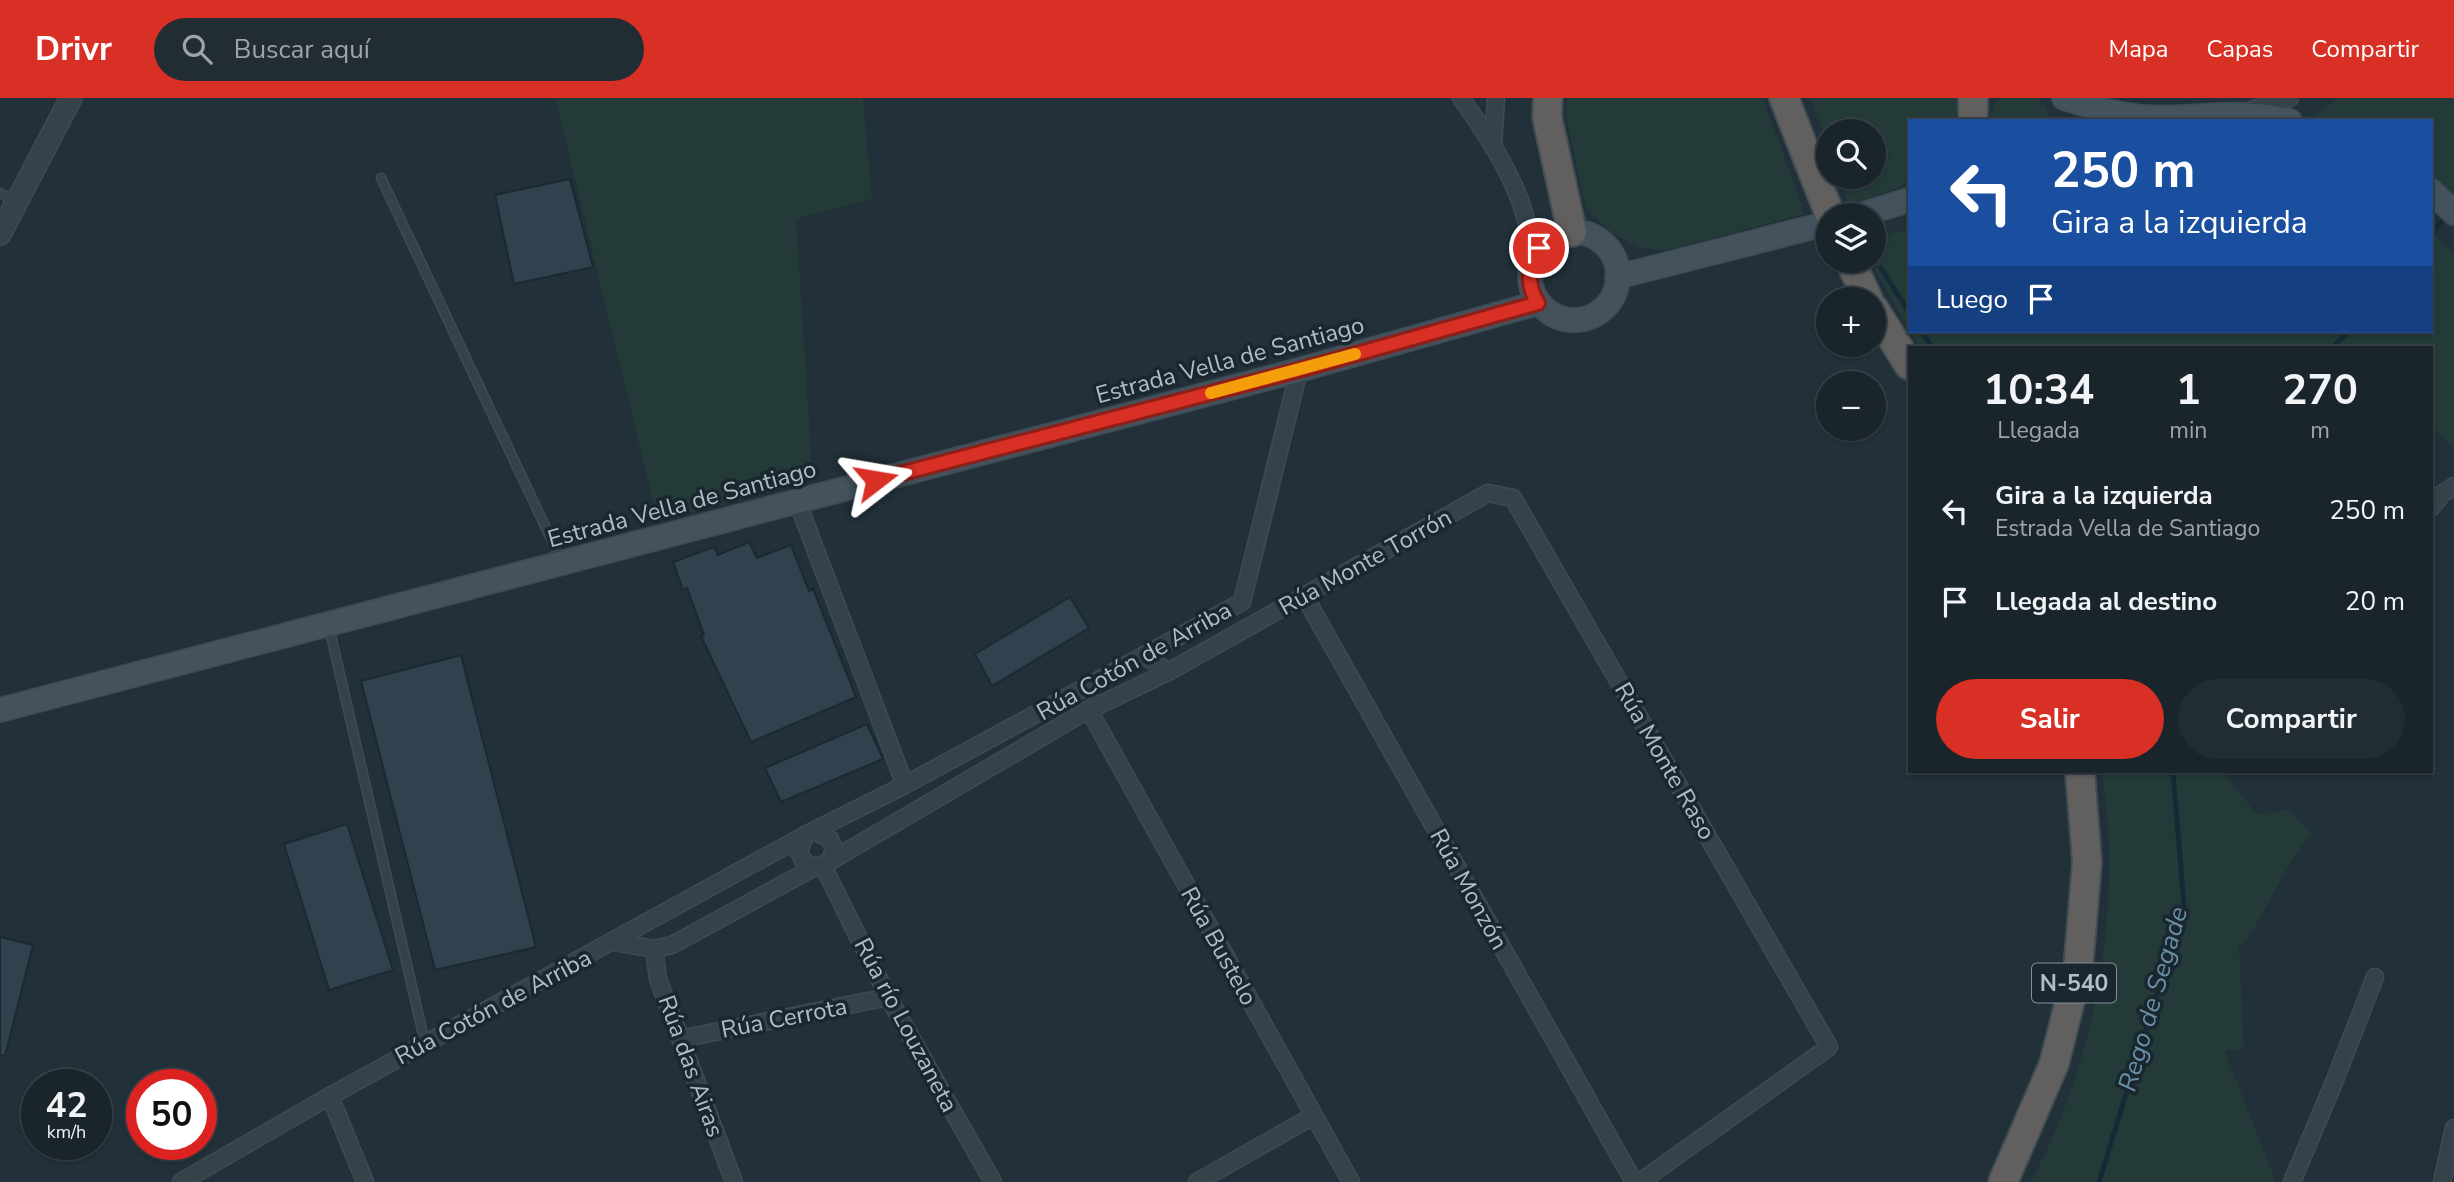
<!DOCTYPE html>
<html lang="es">
<head>
<meta charset="utf-8">
<style>
  :root { --surface:#19242b; --page:#222c33; --text:#f1f3f6; --muted:#9fa4a9; --line:#374147; --accent:#d93025 }
  body { margin:0; font-family:"Nunito Sans",sans-serif; background:var(--page); color:var(--text); height:100vh; display:flex; flex-direction:column; font-size:26px; white-space:nowrap }
  * { box-sizing:border-box; margin:0 }
  p { font-size:23px; color:var(--muted) }
  .icon { flex:none; width:38px; height:38px; fill:none; stroke:currentColor; stroke-width:2; stroke-linecap:round; stroke-linejoin:round }
  .map { position:relative; flex:1; overflow:hidden }
  .drawer { position:absolute; left:1908px; top:248px; width:525px; height:427px; display:flex; flex-direction:column; background:var(--surface); border-radius:0px; box-shadow:0 2px 5px #0004,0 0 0 2px var(--line) }
  .drawer>* { flex:none }
  .top-card { position:absolute; left:1908px; top:21px; width:525px; height:214px; border-radius:0px; box-shadow:0 2px 5px #0004,0 0 0 2px var(--line); background:#1a4fa0; color:#fff; overflow:hidden }
  .buttons { position:absolute; left:1816px; top:21px; display:grid; gap:14px }
  .buttons a { display:grid; place-items:center; width:70px; height:70px; border-radius:50%; background:var(--surface); box-shadow:0 2px 5px #0004,0 0 0 2px var(--line); font-size:35px }
  .speed { position:absolute; left:21px; top:971px; display:flex; gap:14px; font-size:35px; font-weight:700; text-align:center }
  .speed>* { display:grid; place-content:center; width:91px; height:91px; border-radius:50%; background:var(--surface); box-shadow:0 2px 5px #0004,0 0 0 2px var(--line); line-height:1 }
  .speed small { font-size:18px; font-weight:400 }
  .speed .limit { border:10px solid #d22; background:#fff; color:#111 }
  .pin { position:absolute; display:grid; place-items:center; width:60px; height:60px; color:#fff; margin:-30px; border:4px solid #fff; border-radius:50%; box-shadow:0 2px 7px #0007 }
  .me { position:absolute; width:77px; margin:-38px; rotate:76deg; stroke-linejoin:round; filter:drop-shadow(0 0 5px #0008) }
  .turn { display:flex; align-items:center; gap:24px; height:147px; padding:0 28px; font-size:32px }
  .turn .icon { width:91px; height:91px; stroke-width:2.5 }
  .turn b { display:block; font-size:49px; line-height:60px }
  .then { display:flex; align-items:center; height:66px; padding:0 28px; background:#0003; gap:14px; font-size:26px }
  .eta { display:flex; justify-content:space-evenly; align-items:center; height:119px; text-align:center }
  .eta b { font-size:42px; font-weight:700; line-height:49px }
  .cta { display:flex; gap:14px; margin-top:auto; padding:14px 28px }
  .cta a { flex:1; height:80px; border-radius:42px; background:var(--accent); color:#fff; font-size:28px; font-weight:700; line-height:80px; text-align:center }
  .cta a+a { background:var(--page); color:var(--text) }
  ul { padding:0; list-style:none }
  li { display:flex; align-items:center; gap:21px; height:91px; padding:0 28px }
  li div { flex:1 }
  li b { display:block; font-size:26px }
  li em { font-style:normal }
  header { display:flex; align-items:center; gap:42px; box-sizing:border-box; height:98px; padding:0 35px; background:var(--accent); color:#fff }
  header strong { font-size:33px }
  nav { display:flex; gap:38px; margin-inline-start:auto; font-size:24px }
  .search { width:490px; height:63px; background:var(--page); display:flex; align-items:center; gap:18px; box-sizing:border-box; padding:0 24px; border-radius:38px; color:var(--muted); font-size:26px }
  .map>svg:first-child { display:block }
  .green { fill:#233a38 }
  .lines { fill:none; stroke-linecap:round; stroke-linejoin:round }
  .stream { stroke:#152a37; stroke-width:5 }
  .building { fill:#30424d; stroke:#1c2930; stroke-width:2 }
  .service-casing { stroke:#3e4b53; stroke-width:11 }
  .minor-casing { stroke:#3e4b53; stroke-width:19 }
  .tertiary-casing { stroke:#3e4b53; stroke-width:24 }
  .secondary-casing { stroke:#3e4b53; stroke-width:26 }
  .trunk-casing { stroke:#404d54; stroke-width:32 }
  .service { stroke:#35424a; stroke-width:8 }
  .minor { stroke:#35424a; stroke-width:16 }
  .tertiary { stroke:#35424a; stroke-width:21 }
  .secondary { stroke:#43525d; stroke-width:23 }
  .trunk { stroke:#62605e; stroke-width:28 }
  .route-casing { stroke:#8d1f18; stroke-width:18 }
  .route { stroke:#d93025; stroke-width:12 }
  .slow { stroke:#f59e0b; stroke-width:12 }
  .labels { text-anchor:middle; dominant-baseline:central; stroke-width:7; stroke-linejoin:round; paint-order:stroke }
  .shield { fill:#1a272e; stroke:#839098; stroke-width:2 }
  .shield-label { font-size:23px; font-weight:bold; fill:#b0bdc6 }
  .street-label { font-size:24px; fill:#b0bdc6; stroke:#1a272e }
  .water-label { font-size:26px; font-style:italic; fill:#688fa5; stroke:#1a272e }
</style>
</head>
<body>
<header>
<strong>Drivr</strong>
<div class="search"><svg class="icon" aria-label="search" viewBox="0 0 24 24"><circle cx="10" cy="10" r="6"/><path d="M15 15l6 6"/></svg>Buscar aquí</div>
<nav><a>Mapa</a><a>Capas</a><a>Compartir</a></nav>
</header>
<div class="map">
<svg width="2454" height="1084" viewBox="0 0 2454 1084">
  <rect width="100%" height="100%" fill="#213039"/>
  <path class="green" d="M555 0H863L872 101 796 121 813 383 658 424Z
    M1567 0H1763L1805 116 1663 153 1638 149 1609 133 1586 110 1566 19Z
    M1810 0H1958L1956 23H1909V81L1899 90 1849 106 1839 79H1874V33H1829V52Z
    M2001 0H2038L2046 9 2050 23H1988L1994 6Z
    M2339 0H2454V99L2431 80V23H2307Z
    M1909 131V232L1870 163H1874V139Z
    M2431 134 2454 156V350L2431 328V250H1920L1910 233H2431Z
    M2102 674H2223L2257 717 2289 711 2311 736C2283 770 2268 812 2242 848L2239 847 2244 951 2225 953 2276 1084H2031C2096 961 2123 812 2102 674Z"/>
  <g class="lines">
    <path class="stream" d="M2431 137 2444 120
      M1881 170 1909 214
      M1921 233 1933 250
      M2332 250 2349 233
      M2099 1084 2184 807 2173 674"/>
  </g>
  <path class="building" d="M570 81 593 169 514 186 495 97Z
    M749 444 757 460 791 447 809 493 813 491 856 599 751 644 701 538 704 537 687 490 683 492 673 464 714 449 718 457Z
    M1070 499 1089 530 992 588 975 556Z
    M461 557 536 849 435 872 361 583Z
    M867 626 883 661 781 704 765 670Z
    M347 726 393 872 329 892 284 746Z
    M0 839 33 847 5 958 0 957Z"/>
  <g class="lines">
    <defs>
      <path id="service" d="M381 80 561 462
        M0 95 16 104
        M329 529 425 945"/>
      <path id="minor" d="M1461 0C1483 31 1505 64 1519 100 1526 118 1527 134 1539 150
        M2248 13 2290 0
        M1493 49 1496 0
        M797 403 905 687
        M2431 410 2442 396 2454 388
        M1305 499 1634 1084
        M1144 557 1168 574 1488 395 1513 400 1829 949 1640 1084
        M1168 574 1089 612 1351 1084
        M815 734 830 741 834 751 830 762
        M805 738 799 754 804 764 815 769
        M823 768 888 899 993 1084
        M613 844 654 851 672 847 815 769 827 765 1098 606
        M654 851 658 881 734 1084
        M680 941 888 899
        M330 998 365 1084
        M181 1084 330 998 809 735 905 687 1242 504 1299 272
        M1197 1084 1313 1018
        M2292 1084 2335 982 2375 879
        M2442 1084 2454 1030"/>
      <path id="tertiary" d="M0 136 71 0"/>
      <path id="secondary" d="M2064 0C2090 8 2115 17 2143 19 2193 22 2242 10 2290 23
        M2431 93 2454 115
        M1860 117 1909 102
        M1530 178a44 44 0 1 1 88 0a44 44 0 1 1-88 0Z
        M1617 179 1829 125
        M0 612 1299 272 1538 205"/>
      <path id="trunk" d="M1548 0 1547 19 1572 134
        M1784 0 1830 117
        M1973 15V0
        M1850 163 1868 201
        M1874 211 1909 267
        M2003 1084 2054 966 2078 871 2087 764 2080 674"/>
    </defs>
    <use href="#service" class="service-casing"/>
    <use href="#minor" class="minor-casing"/>
    <use href="#tertiary" class="tertiary-casing"/>
    <use href="#secondary" class="secondary-casing"/>
    <use href="#trunk" class="trunk-casing"/>
    <use href="#service" class="service"/>
    <use href="#minor" class="minor"/>
    <use href="#tertiary" class="tertiary"/>
    <use href="#secondary" class="secondary"/>
    <use href="#trunk" class="trunk"/>
  </g>
  <g class="lines">
    <defs>
      <path id="route" d="M876 382 1299 272 1538 205C1526 187 1528 169 1539 150"/>
    </defs>
    <use href="#route" class="route-casing"/>
    <use href="#route" class="route"/>
    <path class="slow" d="M1211 295 1355 256"/>
  </g>
  <g class="labels">
    <rect class="shield" x="2032" y="865.5" width="84" height="39" rx="5"/>
    <g class="shield-label">
      <text x="2074" y="885">N-540</text>
    </g>
    <g class="street-label">
      <text transform="translate(1230 262) rotate(-15)">Estrada Vella de Santiago</text>
      <text transform="translate(682 406) rotate(-15)">Estrada Vella de Santiago</text>
      <text transform="translate(1365 464) rotate(-29)">Rúa Monte Torrón</text>
      <text transform="translate(1134 563) rotate(-29)">Rúa Cotón de Arriba</text>
      <text transform="translate(1665 663) rotate(60)">Rúa Monte Raso</text>
      <text transform="translate(1469 791) rotate(61)">Rúa Monzón</text>
      <text transform="translate(1219 848) rotate(61)">Rúa Bustelo</text>
      <text transform="translate(493 909) rotate(-28)">Rúa Cotón de Arriba</text>
      <text transform="translate(784 920) rotate(-11)">Rúa Cerrota</text>
      <text transform="translate(906 927) rotate(62)">Rúa río Louzaneta</text>
      <text transform="translate(691 968) rotate(70)">Rúa das Airas</text>
    </g>
    <g class="water-label">
      <text transform="translate(2153 901) rotate(-74)">Rego de Segade</text>
    </g>
  </g>
</svg>
<div class="buttons">
<a><svg class="icon" aria-label="search" viewBox="0 0 24 24"><circle cx="10" cy="10" r="6"/><path d="M15 15l6 6"/></svg></a>
<a><svg class="icon" aria-label="layers" viewBox="0 0 24 24"><path d="M12 4l9 5-9 5-9-5zM3 14l9 5 9-5"/></svg></a>
<a>+</a>
<a>−</a>
</div>
<div class="speed"><div>42<small>km/h</small></div><div class="limit">50</div></div>
<div class="pin" style="left:1539px;top:150px;background:#d93025"><svg class="icon" aria-label="arrive" viewBox="0 0 24 24"><path d="M6 21V4h12l-3 4 3 4H6"/></svg></div>
<svg class="me" style="left:876px;top:382px" viewBox="-20 -20 40 40"><path d="M0-17L14 15 0 8-14 15z" fill="#d93025" stroke="#fff" stroke-width="4"/></svg>
<div class="top-card">
<div class="turn"><svg class="icon" aria-label="left" viewBox="0 0 24 24"><path d="M17 20v-9H6M10 6l-5 5 5 5"/></svg><div><b>250 m</b>Gira a la izquierda</div></div>
<div class="then">Luego<svg class="icon" aria-label="arrive" viewBox="0 0 24 24"><path d="M6 21V4h12l-3 4 3 4H6"/></svg></div>
</div>
<section class="drawer">
<div class="eta">
<div><b>10:34</b><p>Llegada</p></div>
<div><b>1</b><p>min</p></div>
<div><b>270</b><p>m</p></div>
</div>
<ul>
<li><svg class="icon" aria-label="left" viewBox="0 0 24 24"><path d="M17 20v-9H6M10 6l-5 5 5 5"/></svg><div><b>Gira a la izquierda</b><p>Estrada Vella de Santiago</p></div><em>250 m</em></li>
<li><svg class="icon" aria-label="arrive" viewBox="0 0 24 24"><path d="M6 21V4h12l-3 4 3 4H6"/></svg><div><b>Llegada al destino</b></div><em>20 m</em></li>
</ul>
<div class="cta"><a>Salir</a><a>Compartir</a></div>
</section>
</div>
</body>
</html>
